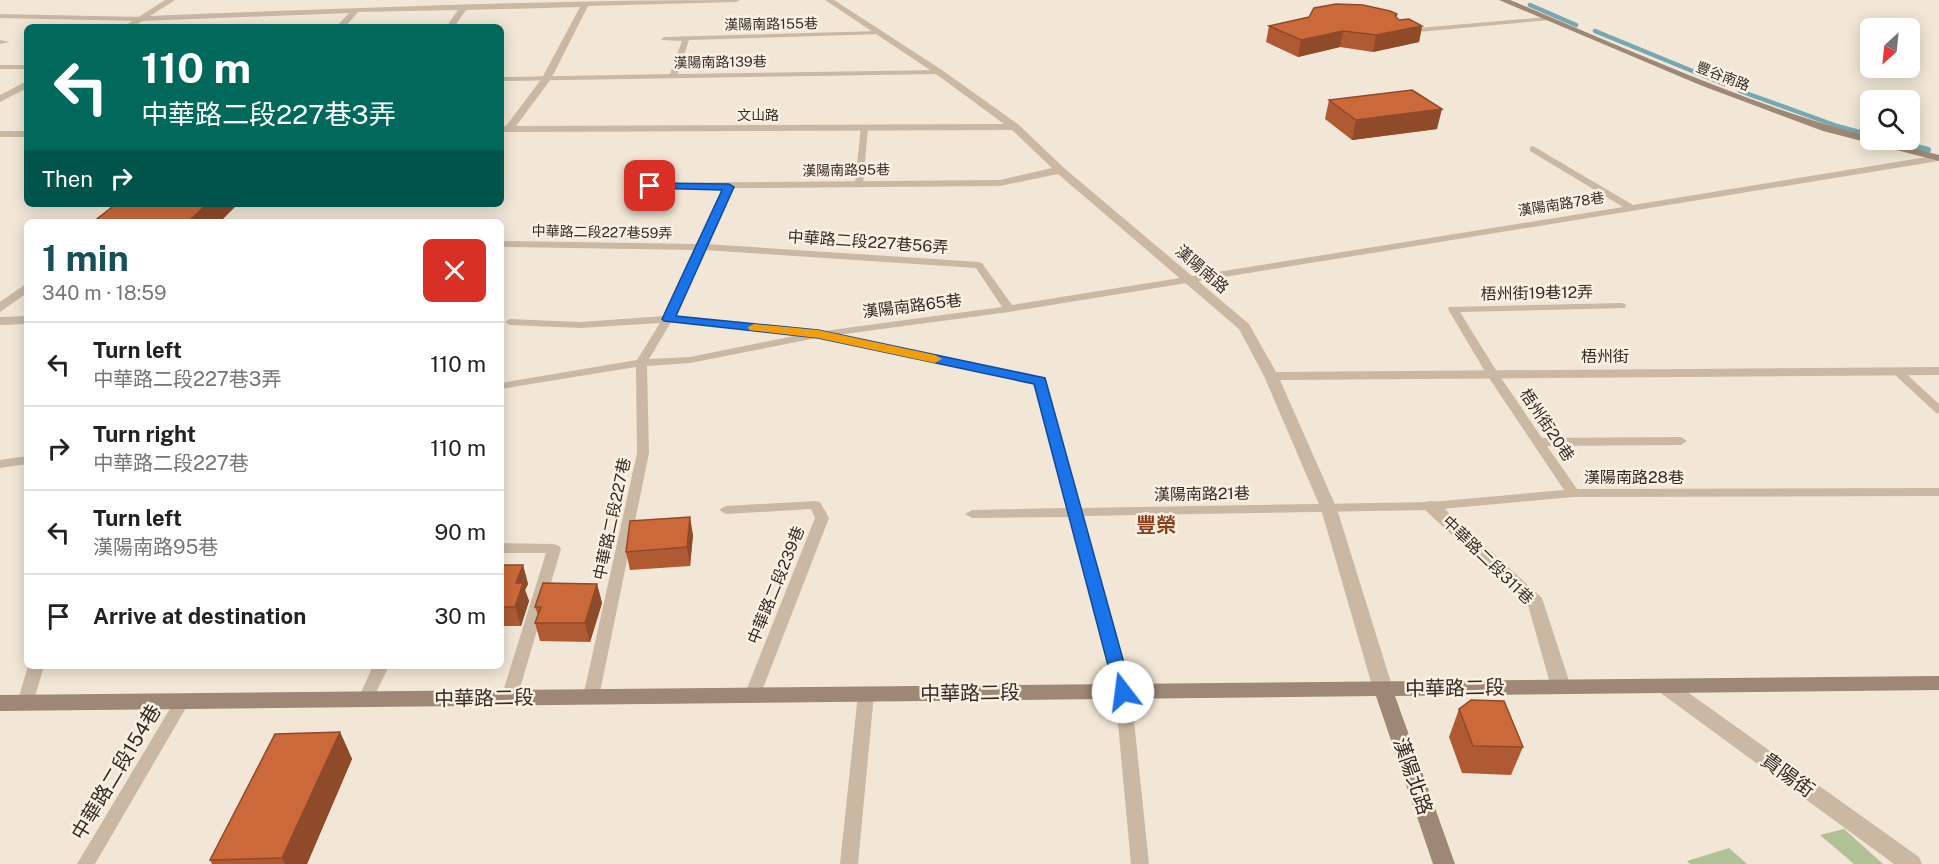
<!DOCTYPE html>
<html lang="en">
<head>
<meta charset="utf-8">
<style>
  :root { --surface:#fff; --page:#f6f6f6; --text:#222; --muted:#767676; --line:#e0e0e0; --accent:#194f58 }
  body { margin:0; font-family:"Public Sans","Noto Sans TC",sans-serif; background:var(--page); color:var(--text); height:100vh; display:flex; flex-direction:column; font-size:22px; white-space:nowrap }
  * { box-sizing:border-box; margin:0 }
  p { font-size:20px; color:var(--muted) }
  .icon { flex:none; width:33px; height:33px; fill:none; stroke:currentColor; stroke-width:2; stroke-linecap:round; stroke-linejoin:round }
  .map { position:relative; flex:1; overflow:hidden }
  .side { position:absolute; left:24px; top:219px; width:480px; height:450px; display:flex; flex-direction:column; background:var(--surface); border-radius:9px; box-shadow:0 3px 15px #0003 }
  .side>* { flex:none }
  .banner { position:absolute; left:24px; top:24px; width:480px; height:183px; border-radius:9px; box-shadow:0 3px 15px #0003; background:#00695c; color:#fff; overflow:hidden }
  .needle { width:39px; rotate:207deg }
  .fabs { position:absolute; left:1860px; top:18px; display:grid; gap:12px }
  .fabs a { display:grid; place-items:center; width:60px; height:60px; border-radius:9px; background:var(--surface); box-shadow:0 3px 15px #0003; font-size:30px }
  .pin { position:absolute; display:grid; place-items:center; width:51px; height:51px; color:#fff; margin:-26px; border-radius:12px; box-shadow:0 3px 9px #0006 }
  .me { position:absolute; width:66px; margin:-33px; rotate:345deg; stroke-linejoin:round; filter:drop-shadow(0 0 4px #0008) }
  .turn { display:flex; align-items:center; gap:21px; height:126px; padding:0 18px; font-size:27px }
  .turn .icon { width:78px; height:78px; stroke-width:2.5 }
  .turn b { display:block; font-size:42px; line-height:51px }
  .then { display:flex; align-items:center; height:57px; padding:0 18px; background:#0003; gap:12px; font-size:22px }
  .round { display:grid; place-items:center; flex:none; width:63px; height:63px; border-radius:9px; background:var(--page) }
  .overview { display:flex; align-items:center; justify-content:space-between; height:102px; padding:0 18px }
  h1 { font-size:36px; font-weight:700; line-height:45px; color:var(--accent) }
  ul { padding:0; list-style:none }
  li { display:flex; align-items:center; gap:18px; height:84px; padding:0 18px; border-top:2px solid var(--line) }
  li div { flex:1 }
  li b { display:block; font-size:22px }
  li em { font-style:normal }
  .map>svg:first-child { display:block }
  .green { fill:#b0c196 }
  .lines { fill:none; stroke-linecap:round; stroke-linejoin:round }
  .stream-far1 { stroke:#74a9b0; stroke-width:4.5 }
  .stream { stroke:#74a9b0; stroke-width:6 }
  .lane { fill:#cab8a2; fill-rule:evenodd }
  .street { fill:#cab8a2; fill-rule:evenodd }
  .secondary { fill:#9e8774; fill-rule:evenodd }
  .wall { fill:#af5a32 }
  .shaded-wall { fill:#8f4a29 }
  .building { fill:#cc693a; stroke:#8f4a29; stroke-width:1.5 }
  .route { fill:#1a73e8; stroke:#114b97; stroke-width:1.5 }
  .slow { fill:#f59e0b }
  .labels { text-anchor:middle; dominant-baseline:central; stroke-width:5; stroke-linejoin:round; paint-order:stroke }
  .far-street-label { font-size:14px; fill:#352b25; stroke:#faf1e3 }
  .street-label { font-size:16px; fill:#352b25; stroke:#faf1e3 }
  .quarter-label { font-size:20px; font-weight:bold; fill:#883d1a; stroke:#faf1e3 }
  .near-street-label { font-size:20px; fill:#352b25; stroke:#faf1e3 }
</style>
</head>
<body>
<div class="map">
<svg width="1939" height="864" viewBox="0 0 1939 864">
  <rect width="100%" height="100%" fill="#f2e7d7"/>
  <path class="green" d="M1844 829 1883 864H1854L1820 835Z
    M1729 848 1747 864H1690L1687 861Z"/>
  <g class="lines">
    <path class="stream-far1" d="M1530 5 1576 25
      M1595 31 1724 84
      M1740 91 1837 126 1870 135
      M1889 140 1900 143"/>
    <path class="stream" d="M1894 141 1928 150"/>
    <path class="lane" d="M0 14 142 17 145 19 142 21 0 18Z
      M1548 17 1551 19 1550 20 1407 33 1404 31 1407 29Z
      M880 31 883 33 882 34 689 40 678 74 939 70 943 72 939 74 501 81V77L670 74 682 41 662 40 661 39 664 37Z
      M0 40 9 42 0 44Z
      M0 65H27V69H0Z
      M861 126 868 128 863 184 859 187 855 184Z
      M1533 146 1633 205 1939 155V161L1009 312 837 335 1044 379 1080 508 1431 502 1564 490 1487 375 1448 309 1449 307 1621 303 1625 304 1626 306 1625 308 1460 312 1499 375 1542 438 1681 437 1687 441 1681 445 1547 446 1577 489 1939 488V496L1573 497 1431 510 1083 516 1131 692 1149 864H1131L1115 692 1070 517 972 518 965 514 972 510 1067 508 1035 383 822 337 690 363 647 366 649 453 599 697 596 701 591 703 586 701 583 697 637 453 636 367 501 389V383L637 360 660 323 580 328 510 325 505 322 510 319 580 322 664 316 695 250 501 247V241L697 244 724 187 728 184 732 187 707 244 979 262 982 263 1012 305 1623 207 1530 151V147ZM704 250 976 268 1002 307 809 333 808 330 804 329 674 316ZM671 322 799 335 690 357 649 359Z
      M1898 369 1902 370 1939 404V414L1935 412 1894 374 1892 372Z
      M27 456V464L0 468V460Z
      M815 501 820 502 829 518 760 696 757 700 752 702 747 700 744 696 815 518 811 509 726 514 719 510 726 506Z
      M501 543 554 544 559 546 561 549 517 698 514 702 509 704 504 702 501 698 546 553H501Z
      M28 666H44L33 703 30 707 25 709 20 707 17 703Z
      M373 666H389L371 703 366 705 361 703 358 699Z
      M866 688 871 690 874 694 858 864H840L858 694 861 690Z
      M182 695 187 697 190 701 95 864H77L177 697Z"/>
    <path class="street" d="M165 0H175L150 16C347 8 543 0 740 0L736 2 588 6 551 79 516 126 1004 124 936 74 825 0H834L942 70 1019 125 1064 168 1249 324 1276 372 1939 367V375L1280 380 1337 509 1393 689 1390 694 1383 696 1376 694 1373 689 1321 509 1264 376 1239 329 1058 174 1000 186 630 189 624 186 630 183 1000 180 1052 168 1012 130 501 132V126H506L542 78 580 7 466 10 454 27H446L458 10 358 12 345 27H336L349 13 142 21 133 27H123Z
      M27 81V88L0 102V95Z
      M0 131H27V137H0Z
      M27 283V293L0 312V302Z
      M27 316V324L0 325V317Z
      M1431 501 1437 502 1542 598 1571 687 1568 692 1561 694 1554 692 1551 687 1528 605 1425 510 1423 506 1425 502Z
      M1665 679 1672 681 1919 857 1922 864H1894L1658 691 1655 686 1658 681Z"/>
    <path class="secondary" d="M1499 0H1510C1628 49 1747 105 1870 137V140H1880L1939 155V161L1823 131 1700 85Z
      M1939 676V690L1395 696 1455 864H1433L1376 696 0 711V695Z"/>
  </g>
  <path class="wall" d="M1397 14 1396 17 1399 20 1422 26 1419 42 1373 52 1340 47 1298 57 1266 42 1269 26Z
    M1329 100 1437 129 1352 140 1325 119Z
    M693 535 690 566 630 570 626 552Z
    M501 565H523L528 584 525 590 529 601 521 626H501Z
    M597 584 602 603 590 642 540 641 535 623 538 615 535 607Z
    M1459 709 1523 747 1511 775 1462 773 1449 737Z
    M340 732 352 759 307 864H212L210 860Z"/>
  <path class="shaded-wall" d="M1397 14 1393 30 1422 26 1419 42 1373 52 1376 35Z
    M1343 31 1340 47 1298 57 1301 40Z
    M1442 109 1437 129 1352 140 1356 120Z
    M207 204H238L220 222H188Z
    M690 517 693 535 690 566 687 547Z
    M523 565 528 584 525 590 529 601 521 626 515 607 516 583Z
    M597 584 602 603 590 642 585 623Z
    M340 732 352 759 307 864H285L282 858Z"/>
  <path class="building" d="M1336 4 1363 5 1390 11 1397 14 1395 16 1399 20 1409 19 1422 26 1376 35 1343 31 1301 40 1269 26 1309 17 1314 8Z
    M1412 90 1442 109 1356 120 1329 100Z
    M116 204H207L188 222H93Z
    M690 517 687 547 626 552 630 521Z
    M501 565H523L516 583H523L515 607H501Z
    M543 583 597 584 585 623H535L541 607H535Z
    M1471 700 1504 701 1523 747 1473 746 1459 709Z
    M340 732 282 858 210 860 275 734Z"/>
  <path class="route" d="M650 183 729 184 734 187 676 316 818 330 1045 378 1132 692 1130 697 1123 699 1117 697 1115 692 1034 384 818 338 664 321 662 319 722 190 646 188 645 186Z"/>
  <path class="slow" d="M754 324 818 330 935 355 942 359 935 363 818 338 749 330 748 327Z"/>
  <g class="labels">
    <g class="far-street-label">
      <text transform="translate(771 24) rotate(-1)">漢陽南路155巷</text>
      <text transform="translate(720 62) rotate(-1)">漢陽南路139巷</text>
      <text transform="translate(1723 76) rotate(21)">豐谷南路</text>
      <text x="758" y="115">文山路</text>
      <text transform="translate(846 170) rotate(-1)">漢陽南路95巷</text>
      <text transform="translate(1561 204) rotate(-9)">漢陽南路78巷</text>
      <text transform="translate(602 232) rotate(1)">中華路二段227巷59弄</text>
    </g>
    <g class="street-label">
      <text transform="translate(868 242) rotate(4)">中華路二段227巷56弄</text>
      <text transform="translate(1202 269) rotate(41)">漢陽南路</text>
      <text transform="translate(1537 293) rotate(-1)">梧州街19巷12弄</text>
      <text transform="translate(912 306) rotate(-7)">漢陽南路65巷</text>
      <text x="1605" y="356">梧州街</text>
      <text transform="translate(1547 425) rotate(56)">梧州街20巷</text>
      <text x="1634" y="477">漢陽南路28巷</text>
      <text transform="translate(1202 494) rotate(-1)">漢陽南路21巷</text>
      <text transform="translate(612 519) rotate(-78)">中華路二段227巷</text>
      <text transform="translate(1488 560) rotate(44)">中華路二段311巷</text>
      <text transform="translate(776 585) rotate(-68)">中華路二段239巷</text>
    </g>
    <g class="quarter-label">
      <text x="1156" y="525">豐榮</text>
    </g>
    <g class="near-street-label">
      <text transform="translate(1455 688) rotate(-1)">中華路二段</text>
      <text transform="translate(970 693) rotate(-1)">中華路二段</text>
      <text transform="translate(484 698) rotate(-1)">中華路二段</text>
      <text transform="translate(116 772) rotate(-59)">中華路二段154巷</text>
      <text transform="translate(1788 775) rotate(36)">貴陽街</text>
      <text transform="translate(1413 776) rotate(71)">漢陽北路</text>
    </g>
  </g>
</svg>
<div class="fabs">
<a><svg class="needle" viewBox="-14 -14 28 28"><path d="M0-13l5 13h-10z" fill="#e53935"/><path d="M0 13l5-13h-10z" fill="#767676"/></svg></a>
<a><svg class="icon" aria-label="search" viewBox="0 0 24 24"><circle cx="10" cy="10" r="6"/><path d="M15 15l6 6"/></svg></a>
</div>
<div class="pin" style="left:650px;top:186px;background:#d93025"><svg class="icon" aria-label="arrive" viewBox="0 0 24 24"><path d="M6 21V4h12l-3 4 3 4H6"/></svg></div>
<svg class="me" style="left:1123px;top:692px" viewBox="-20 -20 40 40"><circle r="19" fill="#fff"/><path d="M0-13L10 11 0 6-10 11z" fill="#1a73e8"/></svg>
<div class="banner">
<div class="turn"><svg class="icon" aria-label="left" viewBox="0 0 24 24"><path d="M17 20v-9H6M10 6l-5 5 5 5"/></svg><div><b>110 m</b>中華路二段227巷3弄</div></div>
<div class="then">Then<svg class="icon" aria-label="right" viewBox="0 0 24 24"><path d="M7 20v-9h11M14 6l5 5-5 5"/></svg></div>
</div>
<section class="side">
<div class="overview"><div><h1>1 min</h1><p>340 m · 18:59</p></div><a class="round" style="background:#d93025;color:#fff"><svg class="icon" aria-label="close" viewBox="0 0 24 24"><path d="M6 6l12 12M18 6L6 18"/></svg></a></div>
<ul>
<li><svg class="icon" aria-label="left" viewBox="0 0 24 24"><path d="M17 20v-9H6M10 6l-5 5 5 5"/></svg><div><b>Turn left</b><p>中華路二段227巷3弄</p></div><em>110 m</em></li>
<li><svg class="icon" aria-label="right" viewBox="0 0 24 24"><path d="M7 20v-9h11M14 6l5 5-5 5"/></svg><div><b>Turn right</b><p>中華路二段227巷</p></div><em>110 m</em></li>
<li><svg class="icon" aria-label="left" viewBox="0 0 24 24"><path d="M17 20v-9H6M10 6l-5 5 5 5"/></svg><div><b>Turn left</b><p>漢陽南路95巷</p></div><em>90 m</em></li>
<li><svg class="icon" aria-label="arrive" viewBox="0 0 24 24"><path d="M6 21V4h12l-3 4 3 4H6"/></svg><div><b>Arrive at destination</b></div><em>30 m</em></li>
</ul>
</section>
</div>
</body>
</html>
